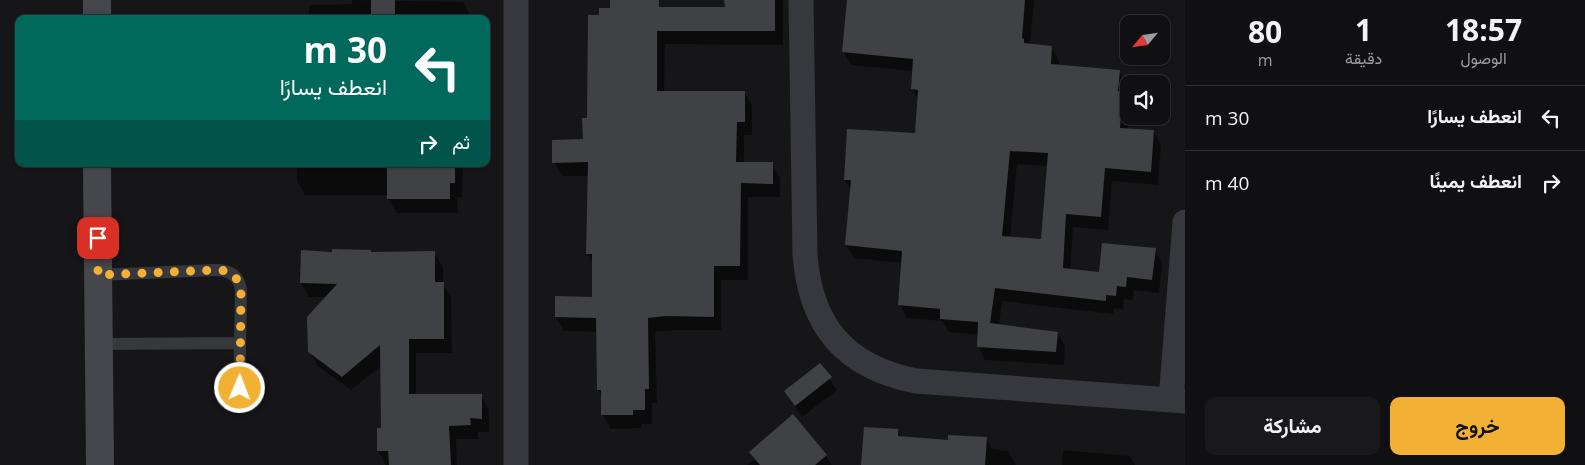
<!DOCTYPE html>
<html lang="ar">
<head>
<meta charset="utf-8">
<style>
  :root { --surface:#101012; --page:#19191b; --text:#f1f3f6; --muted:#9c9d9f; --line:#303032; --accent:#f2b134 }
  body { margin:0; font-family:"Open Sans",Vazirmatn,sans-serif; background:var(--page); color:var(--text); direction:rtl; height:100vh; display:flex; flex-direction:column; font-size:19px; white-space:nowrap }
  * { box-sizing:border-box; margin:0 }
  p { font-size:16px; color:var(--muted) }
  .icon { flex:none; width:28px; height:28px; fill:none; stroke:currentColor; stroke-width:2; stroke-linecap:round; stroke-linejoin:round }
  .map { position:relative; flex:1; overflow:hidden; direction:ltr }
  .sheet { display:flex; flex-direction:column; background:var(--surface); width:400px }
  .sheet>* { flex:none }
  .top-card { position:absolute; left:15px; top:15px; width:475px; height:152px; border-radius:10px; box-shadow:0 1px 4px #0004,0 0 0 1px var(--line); direction:rtl; background:#00695c; color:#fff; overflow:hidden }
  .needle { width:32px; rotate:241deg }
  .tools { position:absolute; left:1120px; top:15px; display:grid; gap:10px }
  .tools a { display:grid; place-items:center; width:50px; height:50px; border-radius:10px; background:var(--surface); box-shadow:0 1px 4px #0004,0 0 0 1px var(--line); font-size:25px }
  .pin { position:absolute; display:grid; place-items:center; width:42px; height:42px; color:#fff; margin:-21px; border-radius:10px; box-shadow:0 2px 8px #0006 }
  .me { position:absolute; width:55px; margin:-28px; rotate:1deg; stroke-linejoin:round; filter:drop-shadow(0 0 4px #0008) }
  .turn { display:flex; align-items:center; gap:18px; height:105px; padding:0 20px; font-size:22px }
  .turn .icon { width:65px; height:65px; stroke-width:2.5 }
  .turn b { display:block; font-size:35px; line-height:42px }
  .then { display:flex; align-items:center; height:48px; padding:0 20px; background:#0003; gap:10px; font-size:19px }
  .eta { display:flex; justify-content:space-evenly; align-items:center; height:85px; text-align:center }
  .eta b { font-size:30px; font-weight:700; line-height:35px }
  .button { display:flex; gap:10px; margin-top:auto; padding:10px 20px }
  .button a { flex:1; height:58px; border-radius:10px; background:var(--accent); color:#111; font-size:20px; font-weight:700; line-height:58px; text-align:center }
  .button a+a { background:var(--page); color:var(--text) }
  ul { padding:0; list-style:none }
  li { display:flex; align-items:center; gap:15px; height:65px; padding:0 20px; border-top:1px solid var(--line) }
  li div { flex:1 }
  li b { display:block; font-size:19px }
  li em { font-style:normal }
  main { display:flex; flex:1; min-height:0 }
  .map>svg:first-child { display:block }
  .shadow { fill:#0007; fill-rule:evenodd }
  .building { fill:#404145; fill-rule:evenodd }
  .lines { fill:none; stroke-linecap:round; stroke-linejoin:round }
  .service { stroke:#37383d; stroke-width:12 }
  .minor { stroke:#37383d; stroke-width:25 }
  .secondary { stroke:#45474d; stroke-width:28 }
  .route { stroke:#f2b134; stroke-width:9; stroke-dasharray:0 16.2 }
</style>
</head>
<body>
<main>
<section class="sheet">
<div class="eta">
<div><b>18:57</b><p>الوصول</p></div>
<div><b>1</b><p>دقيقة</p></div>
<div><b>80</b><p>m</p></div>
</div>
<ul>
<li><svg class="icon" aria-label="left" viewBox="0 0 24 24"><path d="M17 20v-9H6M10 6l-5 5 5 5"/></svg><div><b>انعطف يسارًا</b></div><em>30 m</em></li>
<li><svg class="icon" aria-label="right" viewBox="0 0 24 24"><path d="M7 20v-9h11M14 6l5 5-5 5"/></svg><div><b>انعطف يمينًا</b></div><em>40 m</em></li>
</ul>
<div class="button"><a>خروج</a><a>مشاركة</a></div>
</section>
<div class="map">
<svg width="1185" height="465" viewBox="0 0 1185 465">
  <rect width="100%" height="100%" fill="#161618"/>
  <path class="shadow" d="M352 0 463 2 472 19H309V5L352 4Z
    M726 0H783V45L665 44 664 92H744L752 106V135H744V163L772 164 780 178V197H748V280H721V330H675L655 332 657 403H652V424H641V428L611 429 603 415 602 396 598 390V332L564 331 556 317 557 298 593 299V263L587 254 589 176H562L554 162 584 140 588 119 589 16 726 8Z
    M848 0H1034L1030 45 1052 47 1059 61V66L1119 71 1127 85 1125 97 1129 103V116L1128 129 1154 132 1161 145 1158 185 1112 181 1108 230 1073 227 1070 270 1100 274 1155 250 1162 263 1159 293 1134 290 1133 300 1124 299 1123 309 1114 308 1113 314 1002 301 999 325 1057 333 1065 346 1064 365 985 360 978 346 979 335 949 332 942 321 907 318 900 305 903 263 854 258 846 245 851 190 845 180 916 134 919 101 912 89 913 71 851 65 843 51ZM1017 164 1049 166 1042 240 1010 238Z
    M486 111 487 157H486Z
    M297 164H463L462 197H457L458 213H397L388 199V195H305L297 181Z
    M302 251 434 253 443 267V284L451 298 452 353H416V395H481L489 410V432H478V439H456L457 465H386L378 451 382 429V365L351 390 318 366 309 352 327 297H309L301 283Z
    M820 365 837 390 802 417 785 391Z
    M793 416 826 456 832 465H747L755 459 751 452Z
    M897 431 902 438 949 442 986 438 992 449 1008 451 1016 465H862Z
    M1063 450 1130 456 1135 465H1062Z"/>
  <path class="building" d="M371 0H395V19H371Z
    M610 0H659V7H725L724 0H775V31H657V91H745V122H737L736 162H773V184L741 183 740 266H714V317L666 316 648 318 649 389H645V410H633V415H601V390H597L596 318 555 317V296L592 297V254H586L588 162 552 163V140L583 139 582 118H587L588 15H599V8H610Z
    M847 0H1025L1022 38 1024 39V43L1052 46 1051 64 1120 70 1118 91H1123L1120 128 1154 130 1151 172 1105 168 1101 217 1066 214 1063 268 1099 272 1102 243 1156 248 1152 280 1127 277 1126 287 1117 286 1116 296 1106 295V301L995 288 990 323 1058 332 1056 352 977 347 978 322 940 319V309L898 305 902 251 845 245 851 180H844L847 129 915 133 918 90 911 89 913 59 842 52ZM1010 151 1048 153 1041 239 1002 236Z
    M387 164H455V183H450V199H387Z
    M332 249 371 250V252L435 251V282H444V339H409V394H482V419L470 418 471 425 449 426 451 465H389L388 451H377V428H381L380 345 342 377 308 352 307 317 337 284 300 283 301 250 332 252Z
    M820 363 832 377 795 406 784 391Z
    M793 414 827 455 815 465H760L749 452Z
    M864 427 898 429V436L948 440V435L987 437 985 465H861Z"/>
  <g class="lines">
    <path class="service" d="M97 275 216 270C230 270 239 276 241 290L239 403
      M98 344 240 343"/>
    <path class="minor" d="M516 0V465
      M801 0 805 254C810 326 845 367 916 381L1185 401
      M1171 400 1185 222"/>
    <path class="secondary" d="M97 0V19
      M97 164 100 465"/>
  </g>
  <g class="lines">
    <path class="route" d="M98 238V275L216 270C230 270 238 276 241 290L240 388"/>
  </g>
</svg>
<div class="tools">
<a><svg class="needle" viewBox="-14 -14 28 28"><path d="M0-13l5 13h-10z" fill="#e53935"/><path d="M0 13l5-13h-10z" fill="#9c9d9f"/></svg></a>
<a><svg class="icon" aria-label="sound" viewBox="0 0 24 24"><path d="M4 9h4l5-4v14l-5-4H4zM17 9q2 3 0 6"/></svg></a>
</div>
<div class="pin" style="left:98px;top:238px;background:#d93025"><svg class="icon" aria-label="arrive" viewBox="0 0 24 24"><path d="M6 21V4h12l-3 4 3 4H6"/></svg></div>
<svg class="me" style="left:240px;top:388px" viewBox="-20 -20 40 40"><circle r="17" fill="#f2b134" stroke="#fff" stroke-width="3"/><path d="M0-11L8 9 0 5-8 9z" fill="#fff"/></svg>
<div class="top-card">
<div class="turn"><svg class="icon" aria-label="left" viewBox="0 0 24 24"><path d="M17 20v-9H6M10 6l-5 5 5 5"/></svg><div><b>30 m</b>انعطف يسارًا</div></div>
<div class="then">ثم<svg class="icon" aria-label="right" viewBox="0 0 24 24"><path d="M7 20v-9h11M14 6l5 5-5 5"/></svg></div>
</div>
</div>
</main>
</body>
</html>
